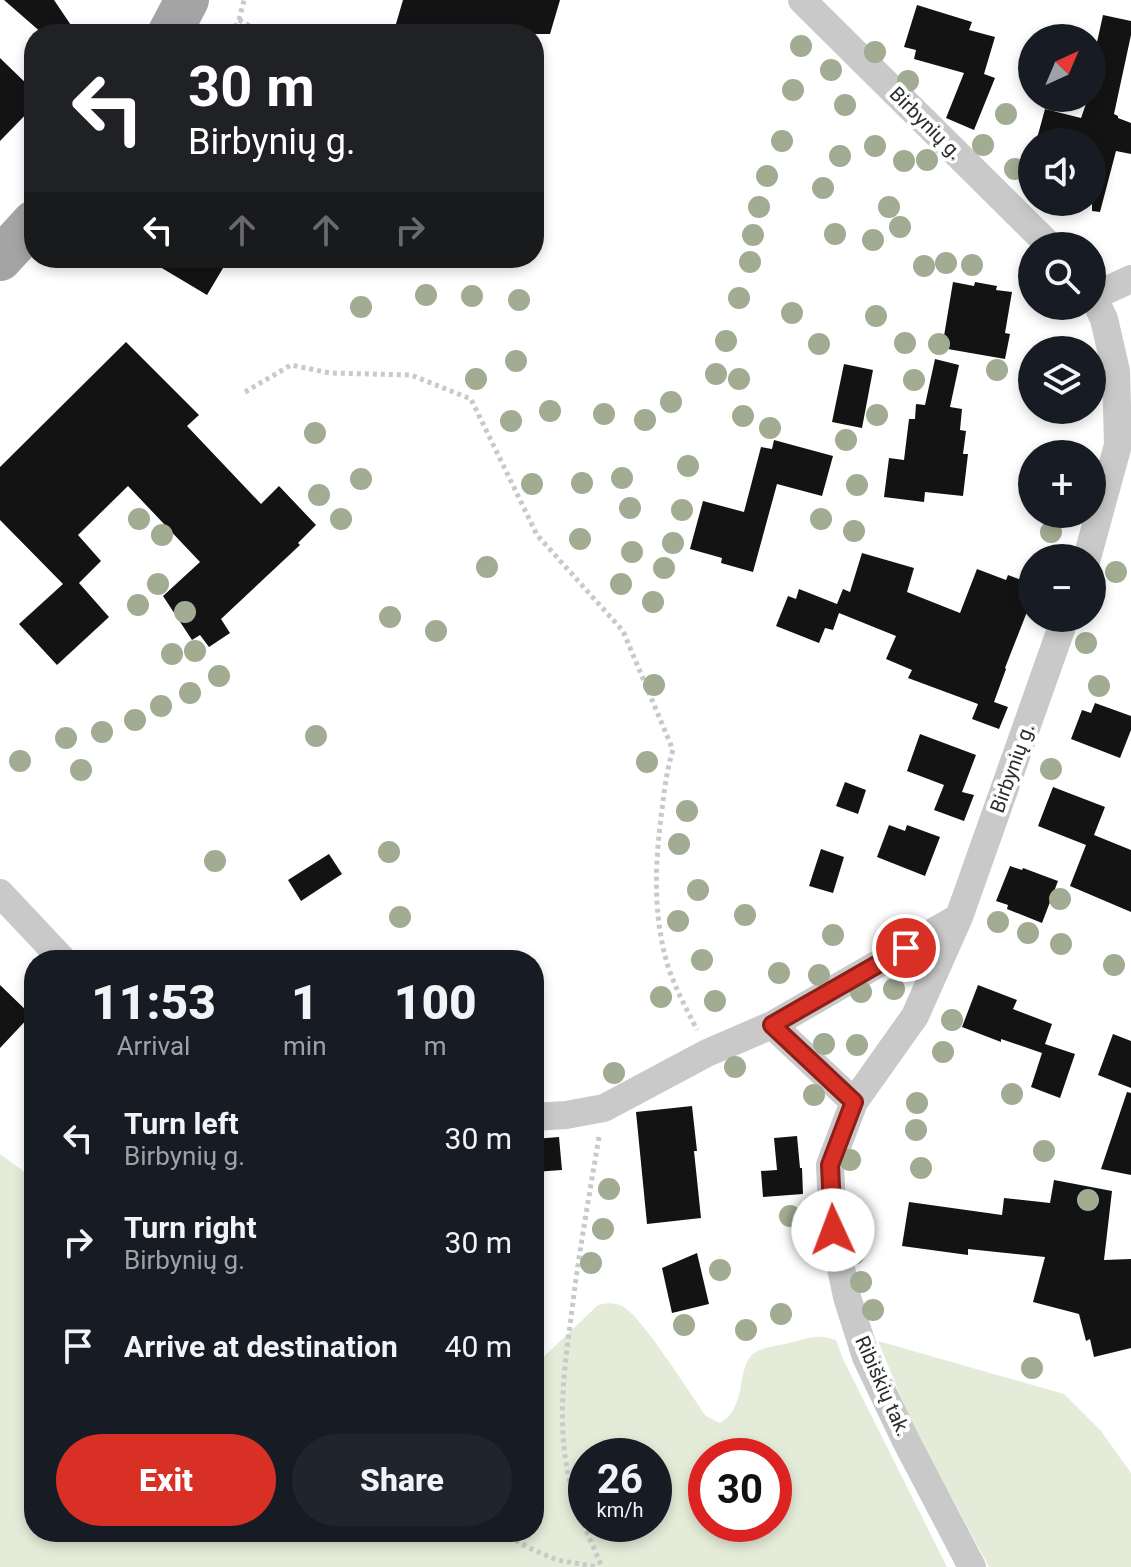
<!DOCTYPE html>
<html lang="en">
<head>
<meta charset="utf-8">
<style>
  :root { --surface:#171b24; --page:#20242c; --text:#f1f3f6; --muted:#9ea1a6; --accent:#d93025 }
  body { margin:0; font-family:Roboto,sans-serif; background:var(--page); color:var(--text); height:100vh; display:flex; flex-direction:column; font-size:30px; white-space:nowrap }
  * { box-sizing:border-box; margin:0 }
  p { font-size:26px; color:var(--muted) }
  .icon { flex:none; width:44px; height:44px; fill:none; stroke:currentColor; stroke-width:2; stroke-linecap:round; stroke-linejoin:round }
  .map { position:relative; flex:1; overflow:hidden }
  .drawer { position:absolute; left:24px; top:950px; width:520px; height:592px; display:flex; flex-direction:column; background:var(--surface); border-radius:32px; box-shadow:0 4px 12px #0003 }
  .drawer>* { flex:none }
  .hud { position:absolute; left:24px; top:24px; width:520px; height:244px; border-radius:32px; box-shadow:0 4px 12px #0003; background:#202124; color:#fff; overflow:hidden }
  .needle { width:52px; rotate:44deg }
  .controls { position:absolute; left:1018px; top:24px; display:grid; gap:16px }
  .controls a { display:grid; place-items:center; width:88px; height:88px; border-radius:50%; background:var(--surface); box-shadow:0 4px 12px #0003; font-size:40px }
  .speed { position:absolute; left:568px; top:1438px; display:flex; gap:16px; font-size:40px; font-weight:700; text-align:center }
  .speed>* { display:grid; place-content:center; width:104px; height:104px; border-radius:50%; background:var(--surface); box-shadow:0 4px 12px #0003; line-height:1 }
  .speed small { font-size:20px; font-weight:400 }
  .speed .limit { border:12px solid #d22; background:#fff; color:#111 }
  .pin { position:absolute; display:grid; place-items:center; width:68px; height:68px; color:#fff; margin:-34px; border:4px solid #fff; border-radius:50%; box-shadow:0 2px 8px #0007 }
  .me { position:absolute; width:88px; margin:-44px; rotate:358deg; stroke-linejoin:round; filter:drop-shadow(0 0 6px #0008) }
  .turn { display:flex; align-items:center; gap:28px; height:168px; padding:0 32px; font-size:36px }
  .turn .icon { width:104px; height:104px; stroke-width:2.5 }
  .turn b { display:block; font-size:56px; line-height:68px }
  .lanes { display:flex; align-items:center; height:76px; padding:0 32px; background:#0003; justify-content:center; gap:40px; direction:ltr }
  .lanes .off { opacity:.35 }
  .eta { display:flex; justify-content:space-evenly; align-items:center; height:136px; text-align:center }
  .eta b { font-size:48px; font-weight:800; line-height:56px }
  .cta { display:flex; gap:16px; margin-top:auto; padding:16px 32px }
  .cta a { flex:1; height:92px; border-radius:48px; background:var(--accent); color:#fff; font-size:32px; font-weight:800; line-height:92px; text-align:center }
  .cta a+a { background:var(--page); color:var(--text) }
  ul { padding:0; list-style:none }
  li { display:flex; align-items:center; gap:24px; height:104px; padding:0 32px }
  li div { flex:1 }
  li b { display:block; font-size:30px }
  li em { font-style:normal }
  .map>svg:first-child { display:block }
  .green { fill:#e4ebd8; fill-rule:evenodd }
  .building { fill:#131313 }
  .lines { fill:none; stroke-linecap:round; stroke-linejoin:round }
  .path { stroke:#c9c9c9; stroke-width:5; stroke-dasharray:4 4; stroke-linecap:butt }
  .street { stroke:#c9c9c9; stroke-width:28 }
  .primary { stroke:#a4a4a4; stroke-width:44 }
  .tree { fill:#a1ac92 }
  .route-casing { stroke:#8d1f18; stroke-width:20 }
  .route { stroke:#d93025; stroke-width:14 }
  .labels { text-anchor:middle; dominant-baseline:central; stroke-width:8; stroke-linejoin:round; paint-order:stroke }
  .street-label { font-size:20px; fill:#2c2c2c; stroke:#fff }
</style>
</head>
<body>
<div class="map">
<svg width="1131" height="1567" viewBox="0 0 1131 1567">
  <rect width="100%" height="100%" fill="#fff"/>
  <path class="green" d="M0 1154 34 1179V1532H534V1366L598 1305C607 1303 613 1302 622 1306 640 1314 691 1395 706 1416L720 1423C749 1407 735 1363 756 1352 767 1346 782 1345 793 1342 811 1337 819 1334 836 1340L843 1359 947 1567H0ZM586 1456H654V1524H586ZM706 1456H774V1524H706Z
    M878 1341 1064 1394 1101 1431 1131 1473V1567H989L912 1424Z"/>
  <path class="building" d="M4 0H54L77 34H43Z
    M403 0H560L550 34H393Z
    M917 5 972 22 969 30 995 37 984 74 995 78 974 130 946 118 964 73 914 59 916 50 904 47Z
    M1103 15 1131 21V35L1114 114 1118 116V118L1131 123V154L1116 151 1100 212 1092 211V142H1036L1045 109 1081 118 1088 98H1092V65Z
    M0 58 34 91V106L0 141Z
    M145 258H229L207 295Z
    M953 282 974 286 975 282 997 286 996 290 1012 292 1005 333 1010 334 1005 359 942 348Z
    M126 342 199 415 187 426 261 504 279 486 316 525 298 543 300 545 221 619 230 633 209 647 200 635 192 640 163 596 200 562 128 486 78 535 101 561 79 583 109 617 57 665 19 624 63 584 0 520V467Z
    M935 359 959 365 950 407 962 409 960 430 966 431 963 454H968L963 496 925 492 924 502 884 497 889 458 904 460 909 419H915L916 404 925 405Z
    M844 364 873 370 862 428 832 422Z
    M774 440 833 456 822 496 777 484 753 572 721 563 722 558 690 549 703 501 744 512 761 447 772 449Z
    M862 553 914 568 907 592 960 613 977 569 1006 580 1008 575 1032 584V599L1005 668 1006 669 994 702 1008 707 999 729 972 719 978 704 908 678 912 670 886 659 896 636 839 613 833 630 825 628 819 643 776 626 788 596 796 599 799 589 837 604 843 589 850 592Z
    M1095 703 1131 716V730L1120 758 1071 739 1082 710 1091 713Z
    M920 734 976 755 962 792 974 795 964 821 934 810 944 785 907 771Z
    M845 782 866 790 858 814 836 806Z
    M1053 787 1105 807 1094 835 1131 850V912L1070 886 1086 845 1038 826Z
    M889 825 905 831 907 825 940 837 925 876 877 857Z
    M821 849 844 857 833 893 809 886Z
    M329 854 342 874 301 901 288 880Z
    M1010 866 1022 870 1023 868 1058 881 1042 923 1007 909 1008 905 996 901Z
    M0 985 31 1015 0 1048Z
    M978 985 1017 1000 1013 1009 1052 1024 1045 1044 1075 1054 1060 1098 1031 1087 1042 1053 1001 1039V1042L962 1027Z
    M1113 1034 1131 1041V1088L1098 1075Z
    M1127 1092 1131 1093V1175L1101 1169Z
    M692 1106 697 1151H694L701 1218 647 1224 636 1112Z
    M797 1136 800 1168H802L803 1194 763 1197 761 1171 777 1170 774 1138Z
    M559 1137 562 1170 534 1172V1139Z
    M1054 1180 1112 1191 1104 1260 1131 1259V1348L1094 1357 1090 1339 1086 1341 1079 1314 1033 1302 1045 1257 968 1249V1255L902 1246 909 1202 1002 1215 1004 1198 1050 1203Z
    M697 1253 709 1304 672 1313 662 1268Z"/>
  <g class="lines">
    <path class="path" d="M239 20 244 0
      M231 34 239 20 252 27 274 34
      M245 392 291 365 330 373 411 375 471 399 537 535 623 631 673 750C666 772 664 794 661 817 655 866 653 914 667 963 674 986 686 1008 697 1030
      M599 1137C589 1197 578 1257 571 1318 564 1369 558 1418 567 1469 573 1502 589 1537 602 1567
      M502 1532 527 1547 557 1560 598 1567"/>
    <path class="street" d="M802 0 1050 246
      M1094 296 1131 279
      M1087 558 1118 445 1116 371 1104 319 1092 294
      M0 893 63 960
      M772 1025 854 1102
      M534 1117 566 1115 604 1108 707 1053 772 1025 959 917
      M972 1567 906 1441 866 1357 847 1297 833 1230 830 1165 854 1102 915 1016 959 917 1065 618"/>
    <path class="primary" d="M169 34 187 0
      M0 259 34 222"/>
  </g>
  <g class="tree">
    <circle cx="801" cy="46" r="11"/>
    <circle cx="875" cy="52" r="11"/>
    <circle cx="831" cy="70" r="11"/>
    <circle cx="908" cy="81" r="11"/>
    <circle cx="793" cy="90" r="11"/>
    <circle cx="845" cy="105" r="11"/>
    <circle cx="1006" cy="114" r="11"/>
    <circle cx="782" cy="141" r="11"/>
    <circle cx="983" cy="145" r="11"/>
    <circle cx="875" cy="146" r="11"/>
    <circle cx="840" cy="156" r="11"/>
    <circle cx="927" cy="160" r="11"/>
    <circle cx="904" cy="161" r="11"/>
    <circle cx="1015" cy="169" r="11"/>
    <circle cx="767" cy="176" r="11"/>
    <circle cx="823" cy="188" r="11"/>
    <circle cx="759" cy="207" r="11"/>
    <circle cx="889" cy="207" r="11"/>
    <circle cx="900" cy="227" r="11"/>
    <circle cx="835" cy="234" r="11"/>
    <circle cx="753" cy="235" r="11"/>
    <circle cx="873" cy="240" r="11"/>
    <circle cx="750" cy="262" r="11"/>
    <circle cx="946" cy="263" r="11"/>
    <circle cx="972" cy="265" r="11"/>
    <circle cx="924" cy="266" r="11"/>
    <circle cx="426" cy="295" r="11"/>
    <circle cx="472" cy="296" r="11"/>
    <circle cx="739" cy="298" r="11"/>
    <circle cx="519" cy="300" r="11"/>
    <circle cx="361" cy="307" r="11"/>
    <circle cx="792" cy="313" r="11"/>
    <circle cx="876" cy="316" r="11"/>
    <circle cx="726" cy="341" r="11"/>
    <circle cx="905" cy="343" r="11"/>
    <circle cx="819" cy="344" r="11"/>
    <circle cx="939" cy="344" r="11"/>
    <circle cx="516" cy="361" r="11"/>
    <circle cx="997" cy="370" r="11"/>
    <circle cx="716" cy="374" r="11"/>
    <circle cx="476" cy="379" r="11"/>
    <circle cx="739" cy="379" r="11"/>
    <circle cx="914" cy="380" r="11"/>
    <circle cx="671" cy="402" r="11"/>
    <circle cx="550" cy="411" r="11"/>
    <circle cx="604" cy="414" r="11"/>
    <circle cx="877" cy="415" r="11"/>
    <circle cx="743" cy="416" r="11"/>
    <circle cx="645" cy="420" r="11"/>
    <circle cx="511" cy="421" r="11"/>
    <circle cx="770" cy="428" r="11"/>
    <circle cx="315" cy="433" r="11"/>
    <circle cx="846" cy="440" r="11"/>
    <circle cx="688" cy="466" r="11"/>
    <circle cx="622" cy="478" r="11"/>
    <circle cx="361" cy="479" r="11"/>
    <circle cx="582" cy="483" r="11"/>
    <circle cx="532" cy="484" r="11"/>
    <circle cx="857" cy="485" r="11"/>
    <circle cx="319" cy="495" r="11"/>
    <circle cx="630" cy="508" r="11"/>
    <circle cx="682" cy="510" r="11"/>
    <circle cx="139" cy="519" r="11"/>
    <circle cx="341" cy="519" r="11"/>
    <circle cx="821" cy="519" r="11"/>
    <circle cx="854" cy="531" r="11"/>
    <circle cx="1051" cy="532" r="11"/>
    <circle cx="162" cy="535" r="11"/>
    <circle cx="580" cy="539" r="11"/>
    <circle cx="673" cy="543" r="11"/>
    <circle cx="632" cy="552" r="11"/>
    <circle cx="487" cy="567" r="11"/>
    <circle cx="664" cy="568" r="11"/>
    <circle cx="1116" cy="572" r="11"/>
    <circle cx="158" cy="584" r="11"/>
    <circle cx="621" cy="584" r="11"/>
    <circle cx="653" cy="602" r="11"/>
    <circle cx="138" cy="605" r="11"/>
    <circle cx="185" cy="612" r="11"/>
    <circle cx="390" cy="617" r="11"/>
    <circle cx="436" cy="631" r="11"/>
    <circle cx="1086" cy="643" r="11"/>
    <circle cx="195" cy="651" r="11"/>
    <circle cx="172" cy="654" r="11"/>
    <circle cx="219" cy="676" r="11"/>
    <circle cx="654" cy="685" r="11"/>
    <circle cx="1099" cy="686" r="11"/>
    <circle cx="190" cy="693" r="11"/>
    <circle cx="161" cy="706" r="11"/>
    <circle cx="135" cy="720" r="11"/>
    <circle cx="102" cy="732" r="11"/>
    <circle cx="316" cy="736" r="11"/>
    <circle cx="66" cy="738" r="11"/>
    <circle cx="20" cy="761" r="11"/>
    <circle cx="647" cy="762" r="11"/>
    <circle cx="1051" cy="769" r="11"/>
    <circle cx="81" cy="770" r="11"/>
    <circle cx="687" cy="811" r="11"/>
    <circle cx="679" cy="844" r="11"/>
    <circle cx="389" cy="852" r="11"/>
    <circle cx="215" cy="861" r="11"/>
    <circle cx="698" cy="890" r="11"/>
    <circle cx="1060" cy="899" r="11"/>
    <circle cx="745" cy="915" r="11"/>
    <circle cx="400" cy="917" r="11"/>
    <circle cx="678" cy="921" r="11"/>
    <circle cx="998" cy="922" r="11"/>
    <circle cx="1028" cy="933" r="11"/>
    <circle cx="833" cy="935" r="11"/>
    <circle cx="1061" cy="944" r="11"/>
    <circle cx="702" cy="960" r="11"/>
    <circle cx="1114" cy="965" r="11"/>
    <circle cx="779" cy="973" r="11"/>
    <circle cx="819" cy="975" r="11"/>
    <circle cx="894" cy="989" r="11"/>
    <circle cx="861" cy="992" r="11"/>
    <circle cx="661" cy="997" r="11"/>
    <circle cx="715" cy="1001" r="11"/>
    <circle cx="952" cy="1020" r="11"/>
    <circle cx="824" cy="1044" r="11"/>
    <circle cx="857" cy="1045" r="11"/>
    <circle cx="943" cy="1052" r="11"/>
    <circle cx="735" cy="1067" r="11"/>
    <circle cx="614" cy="1073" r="11"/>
    <circle cx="1012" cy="1094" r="11"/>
    <circle cx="814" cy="1095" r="11"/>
    <circle cx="917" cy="1103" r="11"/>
    <circle cx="916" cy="1130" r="11"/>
    <circle cx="1044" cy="1151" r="11"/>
    <circle cx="850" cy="1160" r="11"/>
    <circle cx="921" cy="1168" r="11"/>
    <circle cx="609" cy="1189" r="11"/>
    <circle cx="1088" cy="1200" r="11"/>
    <circle cx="790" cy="1216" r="11"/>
    <circle cx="603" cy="1229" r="11"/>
    <circle cx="850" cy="1229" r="11"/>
    <circle cx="854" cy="1254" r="11"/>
    <circle cx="591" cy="1263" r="11"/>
    <circle cx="720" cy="1270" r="11"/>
    <circle cx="861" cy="1282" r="11"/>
    <circle cx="873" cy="1310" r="11"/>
    <circle cx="781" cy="1314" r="11"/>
    <circle cx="684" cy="1325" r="11"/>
    <circle cx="746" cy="1330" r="11"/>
    <circle cx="1032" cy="1368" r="11"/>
  </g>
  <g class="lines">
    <defs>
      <path id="route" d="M833 1230 830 1165 854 1102 772 1025 906 948"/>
    </defs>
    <use href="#route" class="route-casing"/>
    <use href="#route" class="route"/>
  </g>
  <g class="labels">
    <g class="street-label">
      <text transform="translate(926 123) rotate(45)">Birbynių g.</text>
      <text transform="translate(1012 768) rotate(-70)">Birbynių g.</text>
      <text transform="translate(883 1386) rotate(66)">Ribiškių tak.</text>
    </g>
  </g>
</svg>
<div class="controls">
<a><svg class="needle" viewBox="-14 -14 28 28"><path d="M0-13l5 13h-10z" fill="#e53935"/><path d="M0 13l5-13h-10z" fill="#9ea1a6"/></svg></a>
<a><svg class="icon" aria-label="sound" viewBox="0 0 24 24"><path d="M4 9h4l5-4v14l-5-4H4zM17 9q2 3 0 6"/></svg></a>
<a><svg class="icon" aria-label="search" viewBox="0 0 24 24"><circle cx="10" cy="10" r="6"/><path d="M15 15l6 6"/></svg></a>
<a><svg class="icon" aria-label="layers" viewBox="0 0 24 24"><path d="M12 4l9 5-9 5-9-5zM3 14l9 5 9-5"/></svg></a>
<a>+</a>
<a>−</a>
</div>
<div class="speed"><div>26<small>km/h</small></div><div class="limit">30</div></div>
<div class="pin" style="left:906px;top:948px;background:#d93025"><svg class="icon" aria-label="arrive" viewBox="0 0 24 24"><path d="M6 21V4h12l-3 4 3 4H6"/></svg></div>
<svg class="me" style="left:833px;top:1230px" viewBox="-20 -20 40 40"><circle r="19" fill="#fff"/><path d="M0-13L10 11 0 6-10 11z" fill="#d93025"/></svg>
<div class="hud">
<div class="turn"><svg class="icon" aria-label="left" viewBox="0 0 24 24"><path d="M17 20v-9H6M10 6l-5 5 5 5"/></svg><div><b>30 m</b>Birbynių g.</div></div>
<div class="lanes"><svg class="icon" aria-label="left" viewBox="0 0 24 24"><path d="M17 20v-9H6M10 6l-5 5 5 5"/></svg><svg class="icon off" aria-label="ahead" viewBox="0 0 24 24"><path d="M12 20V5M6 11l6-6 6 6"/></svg><svg class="icon off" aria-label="ahead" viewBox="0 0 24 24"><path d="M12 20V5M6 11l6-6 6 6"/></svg><svg class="icon off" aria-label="right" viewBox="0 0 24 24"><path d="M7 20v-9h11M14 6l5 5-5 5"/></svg></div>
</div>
<section class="drawer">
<div class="eta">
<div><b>11:53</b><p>Arrival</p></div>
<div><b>1</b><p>min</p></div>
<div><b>100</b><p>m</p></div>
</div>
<ul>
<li><svg class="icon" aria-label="left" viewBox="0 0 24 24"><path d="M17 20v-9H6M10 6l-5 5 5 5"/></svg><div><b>Turn left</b><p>Birbynių g.</p></div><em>30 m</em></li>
<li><svg class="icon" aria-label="right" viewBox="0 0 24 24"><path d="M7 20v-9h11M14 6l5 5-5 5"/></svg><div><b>Turn right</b><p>Birbynių g.</p></div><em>30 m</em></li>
<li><svg class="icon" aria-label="arrive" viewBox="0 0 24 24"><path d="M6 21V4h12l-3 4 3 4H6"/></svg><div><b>Arrive at destination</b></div><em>40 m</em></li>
</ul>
<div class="cta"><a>Exit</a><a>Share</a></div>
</section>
</div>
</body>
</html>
